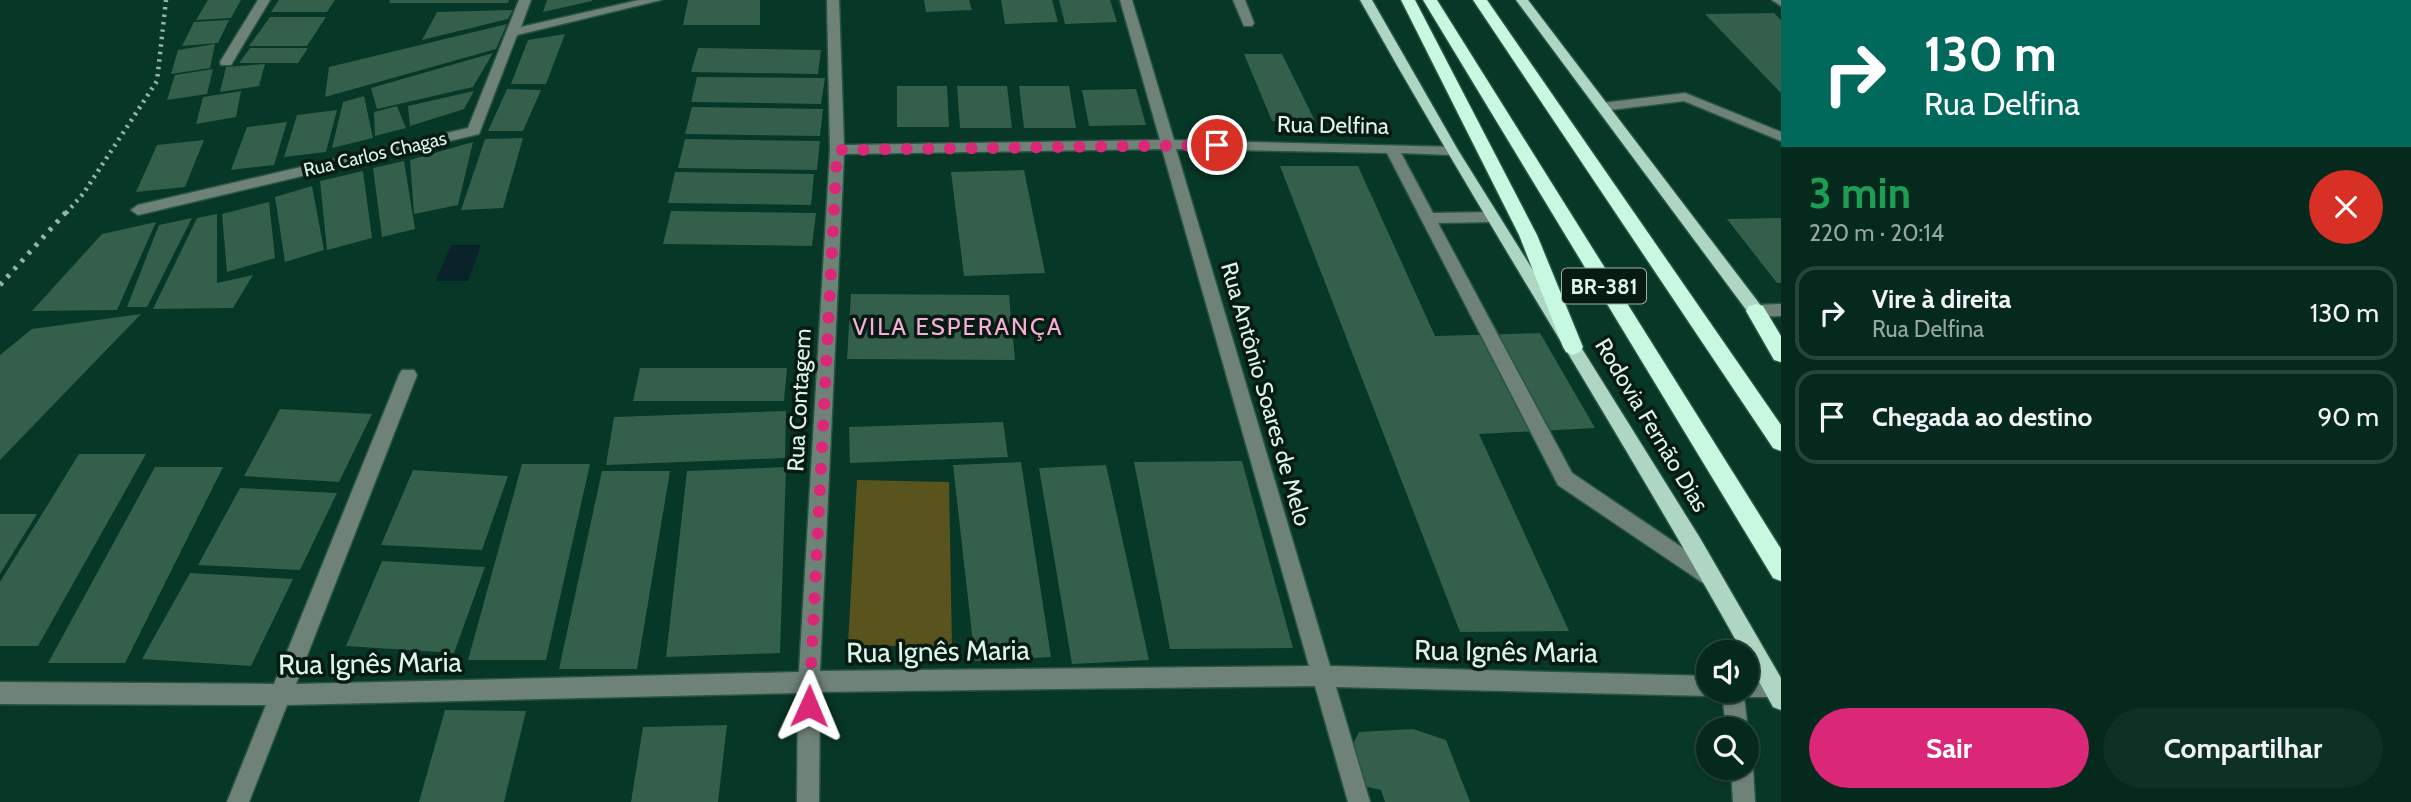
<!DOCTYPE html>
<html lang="pt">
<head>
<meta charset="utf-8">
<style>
  :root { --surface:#05291c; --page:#0e3125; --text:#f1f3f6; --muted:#97a6a3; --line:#26453b; --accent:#db2777 }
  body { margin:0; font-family:Cabin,sans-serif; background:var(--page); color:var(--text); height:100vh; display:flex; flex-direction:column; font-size:26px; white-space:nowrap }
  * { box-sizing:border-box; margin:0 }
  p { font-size:23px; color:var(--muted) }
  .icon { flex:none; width:38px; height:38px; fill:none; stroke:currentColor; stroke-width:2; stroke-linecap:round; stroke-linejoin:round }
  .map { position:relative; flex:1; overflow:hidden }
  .sheet { display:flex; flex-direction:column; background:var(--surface); width:630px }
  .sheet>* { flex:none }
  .guide { background:#00695c; color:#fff; overflow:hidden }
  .controls { position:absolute; left:1696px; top:640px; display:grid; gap:14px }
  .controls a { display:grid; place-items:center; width:63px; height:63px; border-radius:50%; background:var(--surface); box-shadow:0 2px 5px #0004,0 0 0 2px var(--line); font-size:35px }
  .pin { position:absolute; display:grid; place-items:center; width:60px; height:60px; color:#fff; margin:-30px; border:4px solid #fff; border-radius:50%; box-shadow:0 2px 7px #0007 }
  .me { position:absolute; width:77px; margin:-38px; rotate:1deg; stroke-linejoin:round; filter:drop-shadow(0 0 5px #0008) }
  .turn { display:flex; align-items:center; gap:24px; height:147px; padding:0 28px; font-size:32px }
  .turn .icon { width:91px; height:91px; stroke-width:2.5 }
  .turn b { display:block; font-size:49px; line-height:60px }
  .round { display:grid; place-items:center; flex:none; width:74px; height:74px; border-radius:37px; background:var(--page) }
  .head { display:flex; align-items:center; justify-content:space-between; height:119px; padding:0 28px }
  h1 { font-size:42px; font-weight:700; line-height:52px; color:#1e9e55 }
  .primary-button { display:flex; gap:14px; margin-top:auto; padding:14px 28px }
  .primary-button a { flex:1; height:80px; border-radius:42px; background:var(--accent); color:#fff; font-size:28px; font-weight:700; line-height:80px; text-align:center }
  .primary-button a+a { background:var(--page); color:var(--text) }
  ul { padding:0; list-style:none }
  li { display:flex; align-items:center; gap:21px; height:94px; margin:0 14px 10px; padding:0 14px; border:4px solid var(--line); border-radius:21px }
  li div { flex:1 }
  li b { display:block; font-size:26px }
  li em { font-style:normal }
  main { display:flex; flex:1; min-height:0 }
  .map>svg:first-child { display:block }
  .green { fill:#59541d }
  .water { fill:#0a222a }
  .building { fill:#335f4b }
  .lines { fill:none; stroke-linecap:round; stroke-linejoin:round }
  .minor-casing { stroke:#295545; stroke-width:3 }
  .major-casing { stroke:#295545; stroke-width:3 }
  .highway-casing { stroke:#295545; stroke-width:3 }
  .minor { fill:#6f8278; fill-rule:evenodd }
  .major { fill:#aed6c2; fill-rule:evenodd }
  .highway { fill:#c7f8e0; fill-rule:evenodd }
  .rail-far1 { stroke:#95b5a6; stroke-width:4.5; stroke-dasharray:2.5 5; stroke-linecap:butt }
  .rail { stroke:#95b5a6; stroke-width:5; stroke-dasharray:3.5 7; stroke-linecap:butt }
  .route { stroke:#db2777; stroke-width:12; stroke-dasharray:0 21.6 }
  .labels { text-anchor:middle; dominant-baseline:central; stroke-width:7; stroke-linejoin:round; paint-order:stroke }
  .far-street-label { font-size:19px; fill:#ddf5e8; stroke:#081b13 }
  .shield { fill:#081b13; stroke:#9db4a8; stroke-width:2 }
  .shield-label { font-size:21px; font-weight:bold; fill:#ddf5e8 }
  .street-label { font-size:23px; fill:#ddf5e8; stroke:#081b13 }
  .neighbourhood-label { font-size:24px; letter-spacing:2px; fill:#f7aed9; stroke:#081b13 }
  .near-street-label { font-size:28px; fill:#ddf5e8; stroke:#081b13 }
</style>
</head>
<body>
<main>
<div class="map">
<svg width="1781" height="802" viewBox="0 0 1781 802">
  <rect width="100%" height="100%" fill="#073726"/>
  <path class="green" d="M857 480 949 482 952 647 848 645Z"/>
  <path class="water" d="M451 245H481L468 281H436Z"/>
  <path class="building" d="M208 0H241L231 18 196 20Z
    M279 0H335L327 12H271Z
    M390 0H509L508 3H389Z
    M547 0H592V1L543 12Z
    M688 0H760V25H683Z
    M924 0H969L972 10 926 12Z
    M1001 0H1052L1058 22 1005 24Z
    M1059 0H1110L1117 22 1065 24Z
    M513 10 508 19 422 40 437 12Z
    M1774 13 1781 20V93L1705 14Z
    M270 17H326L307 46H249Z
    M229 20 218 43 182 46 194 22Z
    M507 24 496 49 325 97 329 67Z
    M565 34 546 84H511L528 40Z
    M215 44 210 68 171 74 178 50Z
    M250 48H308L298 63H239Z
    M698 48 821 50 818 74 691 72Z
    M493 53 473 87 377 109 371 88Z
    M1244 54H1282L1315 121H1272Z
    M265 64 259 86 220 92 226 67Z
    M213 69 207 94 167 100 175 75Z
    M697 77 825 78 821 104 691 102Z
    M897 86H947L949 127H897Z
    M957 86H1007L1012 128H960Z
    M1019 86H1069L1076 128H1024Z
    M507 89 541 90 523 131H488Z
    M1136 89 1146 125 1089 126 1082 90Z
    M241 91 236 117 196 124 203 97Z
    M474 91 464 109 410 126 408 106Z
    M364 96 373 138 332 148 343 102Z
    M397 106 406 128 375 136 374 112Z
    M692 107 823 109 820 136 685 134Z
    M337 110 326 152 284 157 297 115Z
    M287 122 274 165 231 170 247 127Z
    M523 138 503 208 461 210 485 139Z
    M685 139 820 141 817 170 678 168Z
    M204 140 185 187 136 192 157 145Z
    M473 142 458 205 414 214 410 160Z
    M404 161 415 229 382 237 373 168Z
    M1280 166H1358L1435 336 1540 333 1595 428 1479 434 1569 631 1460 632Z
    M1024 170 1045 273 964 276 951 172Z
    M363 171 372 238 327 250 320 181Z
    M675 172 814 174 811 205 668 203Z
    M312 186 324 250 285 262 275 197Z
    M269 202 275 258 227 272 222 214Z
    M671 211 816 213 812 246 663 244Z
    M217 214V283L253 275 233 308 153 309 197 218Z
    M192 218 147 307H127L159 225Z
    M1781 218V283H1777L1727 219Z
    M156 222 117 310 32 311 102 234Z
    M851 294 1009 295 1015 360 847 359Z
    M141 314 0 460V355L32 329Z
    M640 368H787L784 401H633Z
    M280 409 372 414 339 482 244 476Z
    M786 411 785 458 606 465 614 417Z
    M1003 422 1008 457 850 463 849 427Z
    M79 454H146L38 646H0V582Z
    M1242 461 1293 648 1170 649 1134 462Z
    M1021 462 1051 657 975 661 953 465Z
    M522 464H590L546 660H468Z
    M1106 465 1149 660 1072 664 1039 468Z
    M155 467H223L125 663H48Z
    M786 467 780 653 666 657 687 471Z
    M413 470 508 476 482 550 381 545Z
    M602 471H670L637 669H559Z
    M240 488 337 493 300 570 198 565Z
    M0 514H37L0 574Z
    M382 561 485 567 454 653 346 646Z
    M190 573 293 579 251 666 142 659Z
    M445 710 526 711 504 802H419Z
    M727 725 718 802H631L643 727Z
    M1413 729 1446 740 1470 802H1385L1381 790 1364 786 1353 744 1359 732Z"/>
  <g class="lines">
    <defs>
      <path id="minor" d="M258 0H270L231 65H221L220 62Z
        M519 0H531L521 27 639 0H661L517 35 479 134 138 215 131 210 138 205 468 128Z
        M827 0H839L844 145 1160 140 1120 0H1132L1174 140 1456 147V153L1451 155 1401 153 1433 213 1493 212 1500 217 1493 222 1438 223 1572 473 1720 573 1723 579 1720 585 1713 588 1706 585 1558 485 1387 153 1176 149 1330 666 1708 676V691H1716V693L1708 696 1336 687 1370 802H1348L1315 686 820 692 819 802H797L798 693 287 705 249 802H227L266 705 0 704V682L274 684 399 375 402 370H414L417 375 296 684 799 672 830 150ZM1162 149 1309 666 820 671 844 154Z
        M1233 0H1245L1254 23 1252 26H1244Z
        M1772 0H1781V6Z
        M1685 93 1781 132V141L1684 101 1602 111 1595 107 1602 103Z
        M1781 304V316L1756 317 1748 311 1756 305Z
        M1746 677H1774L1781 679V695L1774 697H1744L1748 730 1746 734V730H1726L1722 691H1746Z
        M1746 759 1753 768 1755 802H1733L1731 768H1746Z"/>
      <path id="major" d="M1360 0H1372L1458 150 1700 538 1781 678V710L1773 707 1746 658V653H1743C1620 432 1483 220 1360 0Z
        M1516 0H1528L1762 307 1764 311 1762 315H1750Z"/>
      <path id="highway" d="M1401 0H1415L1537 235 1583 347 1580 352 1573 355 1566 352 1563 347 1519 235Z
        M1423 0H1437L1781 549V581L1773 578Z
        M1473 0H1487L1781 425V451L1773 448Z
        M1756 304 1763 306 1781 336V362L1774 360 1746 311 1749 306Z"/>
    </defs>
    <use href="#minor" class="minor-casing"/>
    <use href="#major" class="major-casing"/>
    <use href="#highway" class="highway-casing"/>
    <use href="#minor" class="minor"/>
    <use href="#major" class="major"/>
    <use href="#highway" class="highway"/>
    <path class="rail-far1" d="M66 213 83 194 157 81 166 0"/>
    <path class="rail" d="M0 285 67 211"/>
  </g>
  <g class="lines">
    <path class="route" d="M809 706 837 150 1217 145"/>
  </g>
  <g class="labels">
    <g class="far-street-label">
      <text transform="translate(375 154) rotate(-13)">Rua Carlos Chagas</text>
    </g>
    <rect class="shield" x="1562" y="268.5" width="84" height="35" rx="5"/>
    <g class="shield-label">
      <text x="1604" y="286">BR-381</text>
    </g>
    <g class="street-label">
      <text transform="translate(1333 125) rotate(1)">Rua Delfina</text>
      <text transform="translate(1266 394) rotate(74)">Rua Antônio Soares de Melo</text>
      <text transform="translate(799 400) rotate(-87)">Rua Contagem</text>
      <text transform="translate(1652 425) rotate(59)">Rodovia Fernão Dias</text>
    </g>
    <g class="neighbourhood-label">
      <text x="958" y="326">VILA ESPERANÇA</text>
    </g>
    <g class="near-street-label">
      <text transform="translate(938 651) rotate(-1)">Rua Ignês Maria</text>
      <text transform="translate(1506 651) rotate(1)">Rua Ignês Maria</text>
      <text transform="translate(370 663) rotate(-1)">Rua Ignês Maria</text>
    </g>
  </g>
</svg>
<div class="controls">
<a><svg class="icon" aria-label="sound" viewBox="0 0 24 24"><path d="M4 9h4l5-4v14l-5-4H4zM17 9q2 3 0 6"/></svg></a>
<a><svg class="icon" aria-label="search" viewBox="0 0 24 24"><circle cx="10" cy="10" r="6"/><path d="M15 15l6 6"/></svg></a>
</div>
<div class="pin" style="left:1217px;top:145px;background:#d93025"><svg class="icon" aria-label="arrive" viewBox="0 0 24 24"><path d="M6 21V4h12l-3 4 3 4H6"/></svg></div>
<svg class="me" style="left:809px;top:706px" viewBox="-20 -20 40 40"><path d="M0-17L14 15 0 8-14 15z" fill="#db2777" stroke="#fff" stroke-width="4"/></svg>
</div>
<section class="sheet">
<div class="guide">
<div class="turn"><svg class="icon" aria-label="right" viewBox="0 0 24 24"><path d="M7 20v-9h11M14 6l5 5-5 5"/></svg><div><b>130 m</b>Rua Delfina</div></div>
</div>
<div class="head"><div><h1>3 min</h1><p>220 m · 20:14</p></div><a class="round" style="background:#d93025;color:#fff"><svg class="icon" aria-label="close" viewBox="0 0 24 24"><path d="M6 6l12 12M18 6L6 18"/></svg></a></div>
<ul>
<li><svg class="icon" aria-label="right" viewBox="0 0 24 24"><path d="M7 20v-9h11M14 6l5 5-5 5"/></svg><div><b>Vire à direita</b><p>Rua Delfina</p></div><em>130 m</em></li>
<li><svg class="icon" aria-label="arrive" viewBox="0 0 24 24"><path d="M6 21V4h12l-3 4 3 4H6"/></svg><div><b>Chegada ao destino</b></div><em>90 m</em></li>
</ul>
<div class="primary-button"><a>Sair</a><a>Compartilhar</a></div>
</section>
</main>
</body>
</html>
